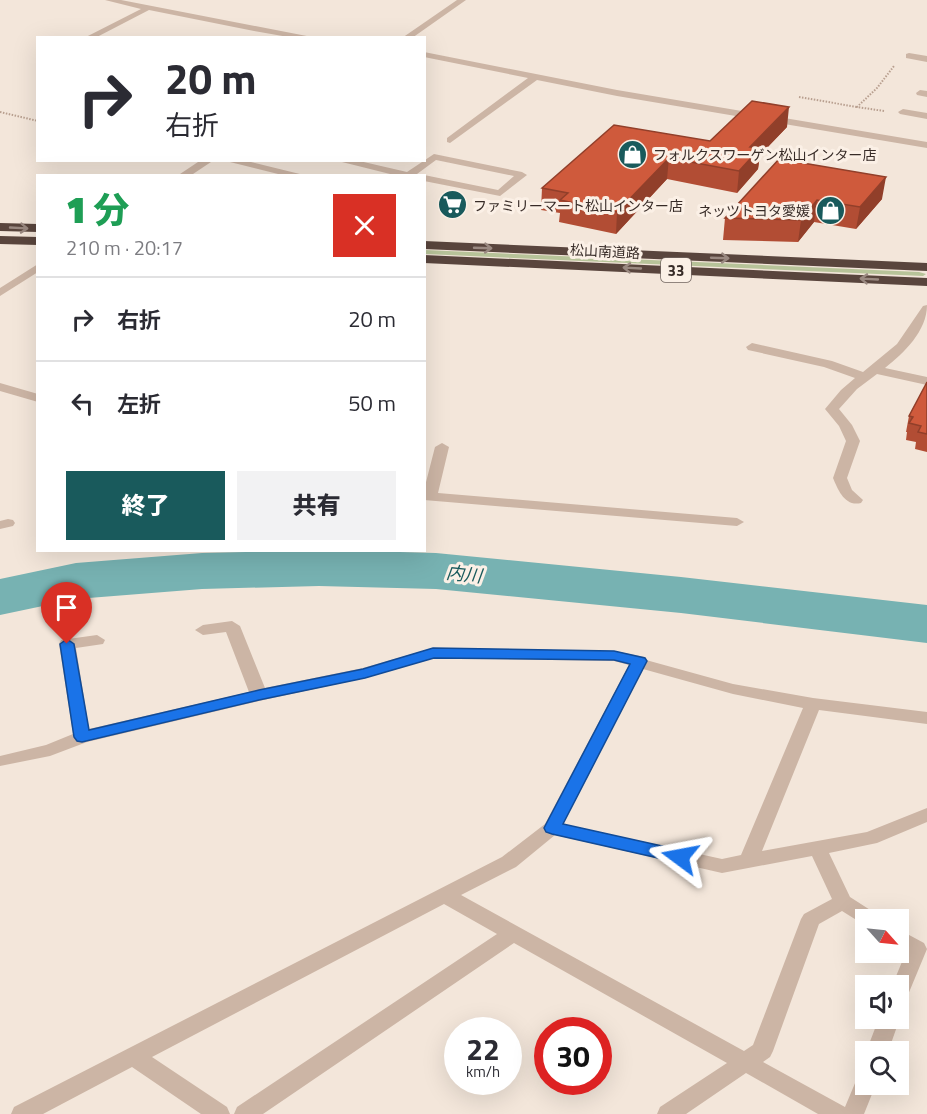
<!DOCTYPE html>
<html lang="ja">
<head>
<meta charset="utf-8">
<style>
  :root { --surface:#fff; --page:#f2f2f3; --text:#2b2b33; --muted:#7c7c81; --line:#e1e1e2; --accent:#195a5c }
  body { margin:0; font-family:"Titillium Web","Noto Sans JP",sans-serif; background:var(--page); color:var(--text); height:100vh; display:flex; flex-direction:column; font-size:22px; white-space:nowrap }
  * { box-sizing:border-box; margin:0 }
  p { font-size:20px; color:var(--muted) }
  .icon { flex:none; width:33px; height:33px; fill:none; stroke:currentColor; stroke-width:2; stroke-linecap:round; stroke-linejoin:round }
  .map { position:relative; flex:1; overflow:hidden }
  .details { position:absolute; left:36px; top:174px; width:390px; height:378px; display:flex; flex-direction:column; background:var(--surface); border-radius:0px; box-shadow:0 6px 24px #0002 }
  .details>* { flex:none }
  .guide { position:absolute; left:36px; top:36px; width:390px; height:126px; border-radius:0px; box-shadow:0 6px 24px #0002; background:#fff; color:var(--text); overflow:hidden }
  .needle { width:39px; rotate:117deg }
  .fabs { position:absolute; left:855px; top:909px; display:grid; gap:12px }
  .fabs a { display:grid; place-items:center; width:54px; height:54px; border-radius:0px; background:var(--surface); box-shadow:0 6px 24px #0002; font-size:30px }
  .speed { position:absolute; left:444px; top:1017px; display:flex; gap:12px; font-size:30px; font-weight:700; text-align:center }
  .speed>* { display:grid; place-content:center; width:78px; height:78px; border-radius:50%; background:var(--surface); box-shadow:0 6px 24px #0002; line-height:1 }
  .speed small { font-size:15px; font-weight:400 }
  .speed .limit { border:9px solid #d22; background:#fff; color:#111 }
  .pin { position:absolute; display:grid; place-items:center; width:51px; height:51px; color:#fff; margin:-62px -26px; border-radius:50% 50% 50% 0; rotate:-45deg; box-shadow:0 0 6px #0007 }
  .pin .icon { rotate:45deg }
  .me { position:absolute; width:66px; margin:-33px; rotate:283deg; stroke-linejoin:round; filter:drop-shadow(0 0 4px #0008) }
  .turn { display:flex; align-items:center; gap:21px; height:126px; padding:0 30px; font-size:27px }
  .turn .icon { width:78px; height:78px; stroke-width:2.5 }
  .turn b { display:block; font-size:42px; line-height:51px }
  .round { display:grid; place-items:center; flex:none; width:63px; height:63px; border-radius:0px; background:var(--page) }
  .head { display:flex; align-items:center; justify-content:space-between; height:102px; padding:0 30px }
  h1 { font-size:36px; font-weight:800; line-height:45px; color:#1e9e55 }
  .button { display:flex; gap:12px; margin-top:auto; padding:12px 30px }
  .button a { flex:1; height:69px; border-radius:0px; background:var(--accent); color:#fff; font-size:24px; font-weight:800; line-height:69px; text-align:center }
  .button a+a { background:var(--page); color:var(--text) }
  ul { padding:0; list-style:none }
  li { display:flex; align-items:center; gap:18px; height:84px; padding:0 30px; border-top:2px solid var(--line) }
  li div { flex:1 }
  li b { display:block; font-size:22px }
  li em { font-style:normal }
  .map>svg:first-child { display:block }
  .green { fill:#b7c399 }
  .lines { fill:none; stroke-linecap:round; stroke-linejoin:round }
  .river { fill:#77b2b2; fill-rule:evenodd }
  .path { stroke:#b89f8f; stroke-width:2; stroke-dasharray:1.5 1.5; stroke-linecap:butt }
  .street { fill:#ccb5a5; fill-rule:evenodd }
  .highway { fill:#59453d; fill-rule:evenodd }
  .wall { fill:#b24d34 }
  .shaded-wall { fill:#913f2a }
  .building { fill:#cf5a3c; stroke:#913f2a; stroke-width:1.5 }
  .oneway { stroke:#9a8981 }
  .route { fill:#1a73e8; stroke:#114b97; stroke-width:1.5 }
  .labels { text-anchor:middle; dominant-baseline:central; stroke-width:6; stroke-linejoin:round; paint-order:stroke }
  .far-poi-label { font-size:14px; fill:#372b27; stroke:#fbf0e6; text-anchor:start }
  .far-street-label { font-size:14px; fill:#372b27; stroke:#fbf0e6 }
  .shield { fill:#fbf0e6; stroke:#726660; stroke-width:1.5 }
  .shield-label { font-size:15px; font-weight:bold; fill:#372b27 }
  .water-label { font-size:18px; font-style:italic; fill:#195a5c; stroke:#fbf0e6 }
</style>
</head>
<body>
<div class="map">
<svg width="927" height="1114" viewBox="0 0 927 1114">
  <rect width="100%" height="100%" fill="#f3e6da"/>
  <path class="green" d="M425 250 919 272 926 274 923 276 425 254Z"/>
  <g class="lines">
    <path class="river" d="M328 550 436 553 681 577 927 605V643L681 613 436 589 319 586 202 589 76 599 0 615V579L76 563 202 553Z"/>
    <path class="path" d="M799 97 857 107
      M884 111 857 107 877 88 894 66
      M0 112 38 121"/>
    <path class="street" d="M105 0H121L317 38H294L254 31 149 10 95 38H84L141 9Z
      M457 0H466L412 38H402Z
      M424 52 617 90 927 142V148L617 96 537 80 450 143 447 142V138L528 78 424 57Z
      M909 53 927 56V62L906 58V54Z
      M920 90 927 91V97L917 95 916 93Z
      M903 109 927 113V119L900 114 898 112Z
      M434 154 522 172 527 175 500 196 424 181V176H422L424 175 498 190 514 176 436 160 417 174 419 176H398L334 160H355L407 172Z
      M201 160H214L190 176H177Z
      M222 160H243L308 176H286Z
      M38 264V272L0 296V288Z
      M927 305C927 331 904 353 885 368L927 377V385L877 374 857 389 839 409 852 425 860 441 847 478 852 490 863 500 861 503C845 507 838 490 833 478L846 441 839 426 825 409 841 390 855 378 824 367 748 350 746 347 752 343 832 361 863 372 897 344 923 306Z
      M0 383 38 394V402L0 391Z
      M442 443 449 447 438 493 737 518 744 522 737 526 424 500V490L435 447Z
      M8 519 13 520 15 523 13 526 0 529V521Z
      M232 621 240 626 265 688 363 668 433 648 614 651 645 657 646 660 733 684 813 698 927 712V724L819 710 762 851 867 832 927 808V822L877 843 829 853 850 897 878 915 881 920H866V926L842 911 819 924 773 1051 770 1057 763 1062 845 1107 858 1076 866 1074V1084H876L864 1114H818L746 1073 686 1114H657L660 1107 727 1063 514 943 263 1114H234L237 1107 497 934 444 904 152 1057 227 1107 230 1114H201L132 1067 43 1114H11L14 1107 502 857 545 824 629 665 614 661 434 658 365 678 259 701 87 742 50 756 0 766V756L46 745 73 734 59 644 61 640 97 635 105 640 103 644 76 648 89 729 249 692 226 632 203 635 195 630 203 625ZM643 669 733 694 803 708 741 855 722 859 563 824ZM555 835 722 873 812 856 832 899 804 914 801 919 753 1045 744 1051 461 895 516 867Z
      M898 929 924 943 927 949 905 1002 898 1004V986H892L906 952 898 947Z
      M898 1014 900 1018 888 1052H866L879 1018H898Z"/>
    <path class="highway" d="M0 223 38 224V232L0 231Z
      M0 236 38 237V245L0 244Z
      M424 241 927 263V271L424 249Z
      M424 255 927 278V286L424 263Z"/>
  </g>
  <path class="wall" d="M787 127 760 155 758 169 737 193 667 179 616 234 559 222 560 213 541 210 542 188 710 141Z
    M779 159 882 199 856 229 814 222 798 242 723 240 725 218Z
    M927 382V452L915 449 916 442 906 440 907 432H906L909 416Z"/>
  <path class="shaded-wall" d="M789 107 787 127 760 155 758 169 737 193 739 171 750 147Z
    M669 158 667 179 616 234 617 212Z
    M886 177 882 199 856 229 860 207Z
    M817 200 814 222 798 242 801 220Z"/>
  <path class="building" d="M752 101 789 107 750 147 760 148 739 171 669 158 617 212 560 200 568 193 542 188 614 125 710 141Z
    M779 159 886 177 860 207 817 200 801 220 725 218Z
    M927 382V434L918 432 921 426 909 423 913 417 909 416Z"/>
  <defs><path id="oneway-shaft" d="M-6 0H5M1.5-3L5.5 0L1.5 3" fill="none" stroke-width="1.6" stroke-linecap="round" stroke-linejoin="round" transform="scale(1.5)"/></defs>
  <g class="oneway">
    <use href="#oneway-shaft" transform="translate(19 228) rotate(3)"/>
    <use href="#oneway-shaft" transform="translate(483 248) rotate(2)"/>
    <use href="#oneway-shaft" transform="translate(720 258) rotate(2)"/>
    <use href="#oneway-shaft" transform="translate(632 268) rotate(-177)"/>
    <use href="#oneway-shaft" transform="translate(869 279) rotate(-177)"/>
  </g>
  <path class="route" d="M67 639 74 644 89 730 259 690 363 669 433 648 614 651 645 658 647 661 563 824 680 850 686 852 688 857 686 861 680 863 552 834 546 832 544 828 630 664 614 660 434 658 365 678 259 700 82 742 77 741 74 737 60 644Z"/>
  <defs>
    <symbol id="shop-disc" viewBox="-11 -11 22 22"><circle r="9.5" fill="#195a5c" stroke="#fbf0e6"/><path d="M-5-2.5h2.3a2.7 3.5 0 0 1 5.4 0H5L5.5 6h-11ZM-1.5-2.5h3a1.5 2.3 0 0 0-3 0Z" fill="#fff"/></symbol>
    <symbol id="supermarket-disc" viewBox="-11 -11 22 22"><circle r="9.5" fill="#195a5c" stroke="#fbf0e6"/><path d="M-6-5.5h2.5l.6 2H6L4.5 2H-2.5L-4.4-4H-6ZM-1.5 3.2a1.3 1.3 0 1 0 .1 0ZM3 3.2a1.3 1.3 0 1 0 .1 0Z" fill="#fff"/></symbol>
  </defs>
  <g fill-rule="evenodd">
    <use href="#shop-disc" x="616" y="138" width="33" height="33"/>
    <use href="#supermarket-disc" x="436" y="188" width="33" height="33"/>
    <use href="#shop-disc" x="814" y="194" width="33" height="33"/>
  </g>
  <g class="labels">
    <g class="far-poi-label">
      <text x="653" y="154">フォルクスワーゲン松山インター店</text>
      <text x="473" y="205">ファミリーマート松山インター店</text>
      <text x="810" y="210" text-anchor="end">ネッツトヨタ愛媛</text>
    </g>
    <g class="far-street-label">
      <text transform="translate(605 251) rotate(3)">松山南道路</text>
    </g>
    <rect class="shield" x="661" y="258" width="30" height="24" rx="4.5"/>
    <g class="shield-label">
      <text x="676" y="270">33</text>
    </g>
    <g class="water-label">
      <text transform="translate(464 574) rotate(6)">内川</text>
    </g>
  </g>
</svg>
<div class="fabs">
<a><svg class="needle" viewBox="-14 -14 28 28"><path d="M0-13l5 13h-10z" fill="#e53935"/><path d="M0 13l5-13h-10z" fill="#7c7c81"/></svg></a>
<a><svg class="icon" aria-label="sound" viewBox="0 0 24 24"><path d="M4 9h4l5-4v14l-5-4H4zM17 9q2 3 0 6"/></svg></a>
<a><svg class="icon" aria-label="search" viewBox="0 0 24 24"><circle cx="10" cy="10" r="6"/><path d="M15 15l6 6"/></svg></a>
</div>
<div class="speed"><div>22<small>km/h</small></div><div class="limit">30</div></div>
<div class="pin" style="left:67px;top:644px;background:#d93025"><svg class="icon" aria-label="arrive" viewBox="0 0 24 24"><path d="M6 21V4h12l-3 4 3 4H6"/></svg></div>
<svg class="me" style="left:680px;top:857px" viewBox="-20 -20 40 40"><path d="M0-17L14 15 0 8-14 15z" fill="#1a73e8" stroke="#fff" stroke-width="4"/></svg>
<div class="guide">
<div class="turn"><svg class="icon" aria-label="right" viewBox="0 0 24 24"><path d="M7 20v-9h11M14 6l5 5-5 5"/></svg><div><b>20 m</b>右折</div></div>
</div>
<section class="details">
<div class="head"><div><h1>1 分</h1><p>210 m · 20:17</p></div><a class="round" style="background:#d93025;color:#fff"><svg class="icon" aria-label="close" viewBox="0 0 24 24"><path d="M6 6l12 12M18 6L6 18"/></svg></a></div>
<ul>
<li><svg class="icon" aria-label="right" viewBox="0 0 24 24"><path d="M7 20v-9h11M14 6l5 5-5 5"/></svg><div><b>右折</b></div><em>20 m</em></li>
<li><svg class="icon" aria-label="left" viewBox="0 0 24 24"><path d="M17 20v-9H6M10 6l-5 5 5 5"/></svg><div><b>左折</b></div><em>50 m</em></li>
</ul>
<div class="button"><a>終了</a><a>共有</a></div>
</section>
</div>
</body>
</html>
